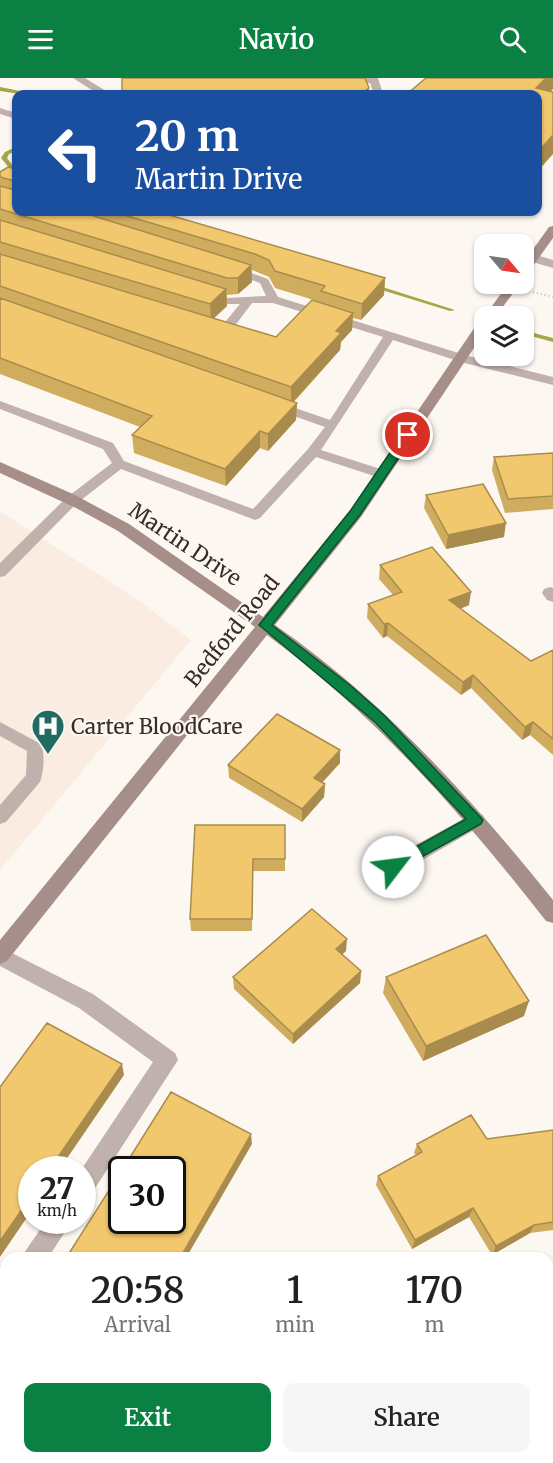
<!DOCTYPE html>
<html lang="en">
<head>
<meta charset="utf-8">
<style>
  :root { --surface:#fff; --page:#f6f6f6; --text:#222; --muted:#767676; --accent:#0b8043 }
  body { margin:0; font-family:Merriweather,serif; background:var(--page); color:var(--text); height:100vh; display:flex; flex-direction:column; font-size:22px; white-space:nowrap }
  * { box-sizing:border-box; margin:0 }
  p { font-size:20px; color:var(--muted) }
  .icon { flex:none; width:33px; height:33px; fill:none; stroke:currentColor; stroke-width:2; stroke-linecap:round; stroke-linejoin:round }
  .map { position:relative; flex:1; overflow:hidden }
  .details { position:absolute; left:0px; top:1174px; width:554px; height:212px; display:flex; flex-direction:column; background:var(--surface); border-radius:18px 18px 0 0; box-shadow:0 2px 4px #0004 }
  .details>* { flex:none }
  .guide { position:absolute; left:12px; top:12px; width:530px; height:126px; border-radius:12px; box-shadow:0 2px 4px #0004; background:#1a4fa0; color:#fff; overflow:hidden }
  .needle { width:39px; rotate:119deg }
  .controls { position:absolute; left:474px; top:156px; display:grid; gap:12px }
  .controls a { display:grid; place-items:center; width:60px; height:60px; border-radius:12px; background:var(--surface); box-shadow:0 2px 4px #0004; font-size:30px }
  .speed { position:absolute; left:18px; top:1078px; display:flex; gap:12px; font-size:30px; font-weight:700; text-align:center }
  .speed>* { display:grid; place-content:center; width:78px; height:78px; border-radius:50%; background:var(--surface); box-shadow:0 2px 4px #0004; line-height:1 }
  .speed small { font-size:15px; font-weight:400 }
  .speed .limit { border:3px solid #111; border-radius:9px; background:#fff; color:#111 }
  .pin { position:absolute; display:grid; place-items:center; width:51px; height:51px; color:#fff; margin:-26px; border:3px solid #fff; border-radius:50%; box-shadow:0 2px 6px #0007 }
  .me { position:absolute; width:66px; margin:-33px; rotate:60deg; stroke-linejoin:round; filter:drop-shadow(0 0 4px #0008) }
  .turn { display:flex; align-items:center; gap:21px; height:126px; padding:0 24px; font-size:27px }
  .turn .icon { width:78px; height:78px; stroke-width:2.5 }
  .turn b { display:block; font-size:42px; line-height:51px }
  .eta { display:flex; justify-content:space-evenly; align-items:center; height:102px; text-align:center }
  .eta b { font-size:36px; font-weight:600; line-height:42px }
  .action { display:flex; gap:12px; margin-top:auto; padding:12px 24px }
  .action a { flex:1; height:69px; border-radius:12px; background:var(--accent); color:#fff; font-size:24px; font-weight:600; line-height:69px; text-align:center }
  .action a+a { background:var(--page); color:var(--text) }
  header { display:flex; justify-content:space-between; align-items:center; height:78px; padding:0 24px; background:var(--accent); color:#fff; font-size:27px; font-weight:600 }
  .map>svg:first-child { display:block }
  .built { fill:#faece0 }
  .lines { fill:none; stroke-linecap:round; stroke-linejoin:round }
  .stream { fill:#a5a747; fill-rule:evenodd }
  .path { stroke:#bcb4ae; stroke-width:2; stroke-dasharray:1 3; stroke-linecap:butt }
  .lane { fill:#c1b1ad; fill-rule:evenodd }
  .street { fill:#c1b1ad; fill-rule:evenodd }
  .secondary { fill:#a68f89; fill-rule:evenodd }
  .wall { fill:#d0ac5f; fill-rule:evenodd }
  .shaded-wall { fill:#a98c4d }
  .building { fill:#f2c86e; stroke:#a98c4d; stroke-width:1.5 }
  .route { fill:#0b8043; stroke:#07532c; stroke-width:1.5 }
  .labels { text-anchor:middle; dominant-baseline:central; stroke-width:4.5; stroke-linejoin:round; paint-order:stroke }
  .street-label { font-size:21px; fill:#382d24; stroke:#fdf7f2 }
  .poi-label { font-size:21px; fill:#382d24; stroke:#fdf7f2; text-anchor:start }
</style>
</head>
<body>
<header><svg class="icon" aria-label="menu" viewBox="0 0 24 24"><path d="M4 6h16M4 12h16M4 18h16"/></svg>Navio<svg class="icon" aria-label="search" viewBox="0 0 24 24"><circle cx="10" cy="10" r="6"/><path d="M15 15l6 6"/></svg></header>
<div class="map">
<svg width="553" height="1385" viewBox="0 0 553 1385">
  <rect width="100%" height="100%" fill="#fdf7f2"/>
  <path class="built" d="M0 433 138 522 191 562 0 792Z"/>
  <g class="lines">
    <path class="stream" d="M0 9 25 14 28 16H20L0 13Z
      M16 69V73L9 76 7 80 16 92V97L14 96 1 80 5 74Z
      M372 207H376L455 232 450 233 372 209Z
      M526 253 553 260V264L524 256V254Z"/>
    <path class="path" d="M533 214 553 219"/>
    <path class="lane" d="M73 0H85L106 13 144 11 149 14 145 16H98Z
      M344 0H378L383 16H374L370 5H341V1Z
      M0 30 16 35V41L0 36Z
      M231 188 268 201 278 219 465 277 467 280 461 284 393 262 321 372 387 393 389 396 387 399H377L316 379 260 440 255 442 121 391 76 426 5 498 0 499V485L66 420 112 385 103 371 0 331V323L113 365 124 383 253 431 308 371 325 349 271 330 269 327 275 323 330 342 383 259 273 225H252L234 249 206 252V246L226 243 240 226H226L203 220V216L226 220 266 218 260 205 227 193 225 191Z
      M0 644 41 666C45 675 44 694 40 704L6 744 0 746V727L26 697 27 673 0 658Z"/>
    <path class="street" d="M533 176 553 182V190L529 183 527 180Z
      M461 276 553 299V307L456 283 454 280Z
      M550 509 553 510V524L547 522 542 515 544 511Z
      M476 734 483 737 485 742 483 747 400 795 393 797 386 795 383 789 386 783Z
      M0 869 93 916 175 975 178 982 90 1118 82 1121V1092H81L153 984 79 930 0 888Z
      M46 1143H72L48 1180H22L26 1172Z
      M6 1209V1240L0 1242V1211Z
      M553 1258V1283L548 1285V1260Z"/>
    <path class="secondary" d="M553 148V160L528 195 524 196V184L549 149Z
      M508 206H520L496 238 484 239Z
      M484 242V255L361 439 275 547C383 622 471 720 553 822V845L546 843C463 737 376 637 267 557L7 883 0 886V862L255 549 118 453 76 430 0 395V384L73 416 129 446 263 539 351 431 479 243Z"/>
  </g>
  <path class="wall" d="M16 91V134H159L385 200 384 217 361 242 353 240 352 252 341 264 340 272 294 324 297 325 296 342 268 373 260 370 226 408 134 375 132 357 140 349 0 296V94ZM252 192 269 199 275 210 320 224V225L276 259 213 241 227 228V217L238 216 252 204Z
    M553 375V431L505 435 492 392 494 379Z
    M426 417 504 459 446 471 424 430Z
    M380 487 469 527 460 531 531 583 553 572V677L530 657 522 662 471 610 461 617 387 558 383 560 367 540 368 526 393 517 379 501Z
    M340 672V685L322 705 325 706 324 719 302 744 229 700 228 687Z
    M285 747V793H253L252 853H191L190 841Z
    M346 873 342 876 361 893 360 905 293 966 234 911 233 899Z
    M386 899 524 938 423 983 383 915Z
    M553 1052V1152L530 1155 492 1177 469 1139 412 1171 376 1107 378 1098 416 1077 414 1075 417 1066 487 1061Z"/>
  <path class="shaded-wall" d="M546 0H553V11L537 28 536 10Z
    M369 10 368 16H360Z
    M553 57V76L537 94V75Z
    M251 187 252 204 238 216V200Z
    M385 200 384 217 361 242 362 226Z
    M226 211 227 228 211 243 210 226Z
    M353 235 352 252 341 264 340 272 291 326V309L336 253Z
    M297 325 296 342 268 373V356Z
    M260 353V370L226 408 225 391Z
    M506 445 504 459 446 471 448 457Z
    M471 514 469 527 447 536 449 522Z
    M388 545 387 558 383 560 384 546Z
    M473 597 471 610 461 617 463 604Z
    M533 644 530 657 522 662 525 649Z
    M340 672V685L314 713V700Z
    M325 706 324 719 302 744V731Z
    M347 861 346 873 335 883 336 871Z
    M361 893 360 905 293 966V956Z
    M529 923 524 938 423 983 426 968Z
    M122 986 124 997 59 1092H49Z
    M251 1056 252 1066 186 1180H180Z
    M32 1117V1132L0 1179V1163Z
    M473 1130 469 1139 412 1171 415 1162Z
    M534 1147 530 1155 492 1177 496 1168Z
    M61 1380H68L65 1385H58Z"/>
  <path class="building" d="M122 0H365L369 10 360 16H122Z
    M426 0H546L536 10 553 14V57L537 75V16H407Z
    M8 89 16 91V134H81L251 187 238 200H227L0 131V108L15 112V103L0 99V94Z
    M114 134H159L385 200 362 226 321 213 325 208 275 193 269 182 255 176Z
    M0 142 226 211 210 226 0 164Z
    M0 176 276 259 312 222 353 235 336 253 341 255 291 309 0 208Z
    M0 220 297 325 268 356 260 353 225 391 132 357 152 338 0 280Z
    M553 375V418L508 421 494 379Z
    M483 406 506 445 448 457 426 417Z
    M432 469 471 514 449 522 531 583 553 572V661L533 644 525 649 473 597 463 604 388 545 384 546 368 526 402 514 380 487Z
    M277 636 340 672 314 700 325 706 302 731 228 687Z
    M195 747H285V781H253L252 841H190Z
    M312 831 347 861 336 871 361 893 293 956 233 899Z
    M486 857 529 923 426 968 386 899Z
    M47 945 122 986 49 1092H32V1117L0 1163V1009Z
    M171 1014 251 1056 180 1180H66L122 1092V1143H172V1092H122Z
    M471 1037 487 1061 553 1052V1144L534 1147 496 1168 473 1130 415 1162 378 1098 422 1074 417 1066Z
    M0 1294 6 1298V1380H61L58 1385H0Z
    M295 1380H316L324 1385H293Z"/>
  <path class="route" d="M404 354H412L414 357 360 437 272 547 350 607 385 638 483 742 481 746 393 795 387 793 385 789 387 785 466 741 376 645 259 547 351 432Z"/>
  <defs>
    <symbol id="hospital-pin" viewBox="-11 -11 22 30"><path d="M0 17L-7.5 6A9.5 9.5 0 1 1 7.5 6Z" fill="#216b63" stroke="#fdf7f2"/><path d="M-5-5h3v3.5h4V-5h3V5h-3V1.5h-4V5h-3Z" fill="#fff"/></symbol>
  </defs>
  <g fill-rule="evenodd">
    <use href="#hospital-pin" x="29" y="629" width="38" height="52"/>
  </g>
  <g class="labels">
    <g class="street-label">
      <text transform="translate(185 466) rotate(34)">Martin Drive</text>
      <text transform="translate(232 553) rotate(-51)">Bedford Road</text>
    </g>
    <g class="poi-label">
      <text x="71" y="648">Carter BloodCare</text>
    </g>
  </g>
</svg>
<div class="controls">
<a><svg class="needle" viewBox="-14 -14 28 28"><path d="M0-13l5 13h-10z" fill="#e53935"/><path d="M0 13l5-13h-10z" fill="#767676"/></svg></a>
<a><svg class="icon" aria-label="layers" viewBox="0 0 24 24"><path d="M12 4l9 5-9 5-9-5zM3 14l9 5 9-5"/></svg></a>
</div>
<div class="speed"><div>27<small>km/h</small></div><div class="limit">30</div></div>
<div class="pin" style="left:408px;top:357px;background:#d93025"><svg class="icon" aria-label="arrive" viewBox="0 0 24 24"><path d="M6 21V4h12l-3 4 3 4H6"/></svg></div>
<svg class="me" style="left:393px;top:789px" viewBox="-20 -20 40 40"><circle r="19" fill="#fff"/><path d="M0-13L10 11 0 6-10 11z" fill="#0b8043"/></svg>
<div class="guide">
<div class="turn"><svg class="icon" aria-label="left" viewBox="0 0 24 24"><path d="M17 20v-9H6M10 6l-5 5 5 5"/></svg><div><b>20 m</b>Martin Drive</div></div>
</div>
<section class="details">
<div class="eta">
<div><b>20:58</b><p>Arrival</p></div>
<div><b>1</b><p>min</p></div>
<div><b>170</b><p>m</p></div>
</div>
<div class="action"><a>Exit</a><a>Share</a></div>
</section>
</div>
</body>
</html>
